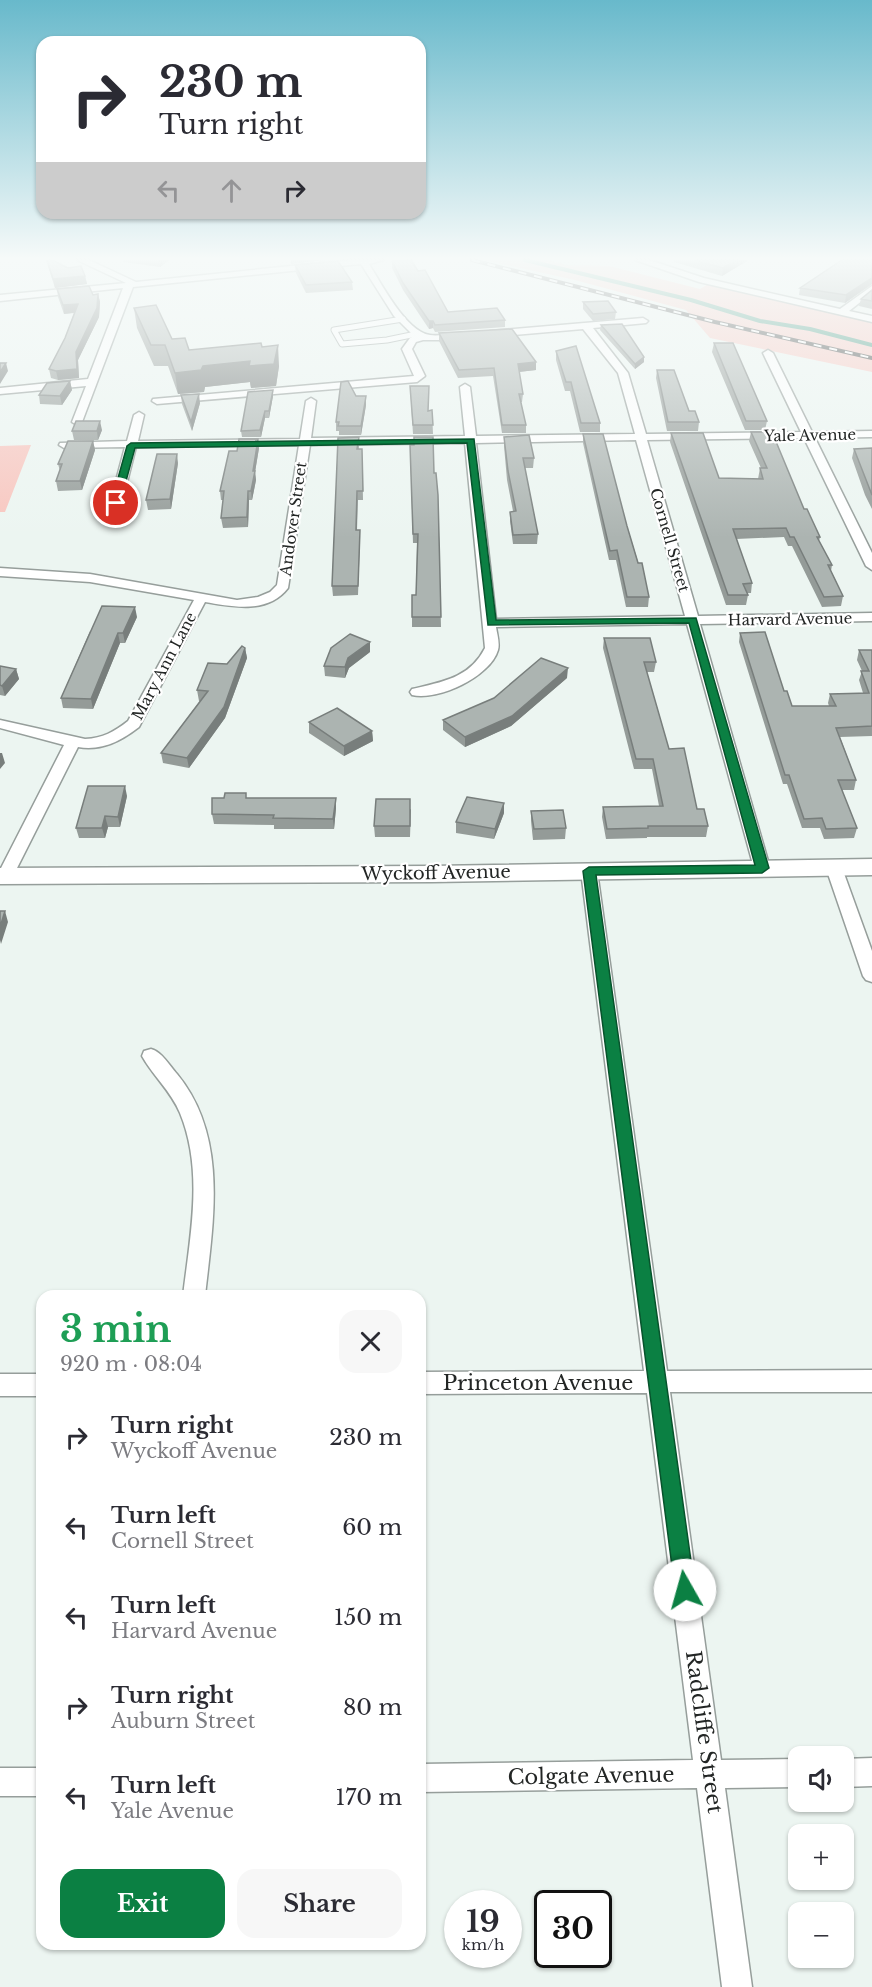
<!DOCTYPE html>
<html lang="en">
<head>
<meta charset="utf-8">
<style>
  :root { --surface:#fff; --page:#f7f7f7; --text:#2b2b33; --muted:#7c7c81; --accent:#0b8043 }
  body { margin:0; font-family:"Libre Baskerville",serif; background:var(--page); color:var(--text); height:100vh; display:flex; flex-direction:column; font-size:22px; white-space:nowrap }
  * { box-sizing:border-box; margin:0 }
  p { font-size:20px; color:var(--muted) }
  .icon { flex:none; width:33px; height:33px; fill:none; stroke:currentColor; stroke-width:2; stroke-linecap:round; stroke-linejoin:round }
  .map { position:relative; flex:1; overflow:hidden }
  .sheet { position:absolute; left:36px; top:1290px; width:390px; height:660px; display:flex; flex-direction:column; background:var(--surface); border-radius:18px; box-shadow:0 2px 4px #0004 }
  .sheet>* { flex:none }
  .top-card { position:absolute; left:36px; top:36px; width:390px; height:183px; border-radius:18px; box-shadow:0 2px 4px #0004; background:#fff; color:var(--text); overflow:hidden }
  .buttons { position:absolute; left:788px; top:1746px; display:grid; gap:12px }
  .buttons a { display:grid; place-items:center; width:66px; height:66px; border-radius:12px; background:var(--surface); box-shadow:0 2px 4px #0004; font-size:30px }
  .speed { position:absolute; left:444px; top:1890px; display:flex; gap:12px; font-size:30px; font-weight:700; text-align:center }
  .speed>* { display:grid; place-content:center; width:78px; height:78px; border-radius:50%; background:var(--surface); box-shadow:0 2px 4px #0004; line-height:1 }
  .speed small { font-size:15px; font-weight:400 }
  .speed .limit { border:3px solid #111; border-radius:9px; background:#fff; color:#111 }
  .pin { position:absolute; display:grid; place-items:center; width:51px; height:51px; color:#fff; margin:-26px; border:3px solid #fff; border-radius:50%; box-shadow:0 2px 6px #0007 }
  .me { position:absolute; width:66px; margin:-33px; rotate:353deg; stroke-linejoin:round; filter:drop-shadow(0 0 4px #0008) }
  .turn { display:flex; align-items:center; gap:21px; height:126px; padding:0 24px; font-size:27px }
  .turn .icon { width:78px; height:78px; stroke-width:2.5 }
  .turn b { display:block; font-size:42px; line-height:51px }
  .lanes { display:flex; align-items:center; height:57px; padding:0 24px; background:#0003; justify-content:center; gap:30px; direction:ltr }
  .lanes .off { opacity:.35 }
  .round { display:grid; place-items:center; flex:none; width:63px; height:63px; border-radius:18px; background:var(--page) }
  .summary { display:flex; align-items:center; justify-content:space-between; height:102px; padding:0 24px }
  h1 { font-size:36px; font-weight:700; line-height:45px; color:#1e9e55 }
  .cta { display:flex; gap:12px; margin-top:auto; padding:12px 24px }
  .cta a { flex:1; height:69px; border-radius:18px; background:var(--accent); color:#fff; font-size:24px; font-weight:700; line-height:69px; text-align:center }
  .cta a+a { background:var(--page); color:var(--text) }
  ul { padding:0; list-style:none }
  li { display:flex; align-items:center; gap:18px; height:90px; padding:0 24px }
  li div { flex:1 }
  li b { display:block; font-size:22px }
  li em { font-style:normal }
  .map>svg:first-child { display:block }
  .green { fill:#f8c5be }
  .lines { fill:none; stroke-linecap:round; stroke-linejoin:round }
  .stream { stroke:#3d927b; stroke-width:4 }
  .service-casing { stroke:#969e9b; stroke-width:7 }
  .minor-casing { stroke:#969e9b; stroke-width:3 }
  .primary-casing { stroke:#969e9b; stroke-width:3 }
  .service { stroke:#fff; stroke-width:5 }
  .minor { fill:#fff; fill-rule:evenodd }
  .primary { fill:#fff; fill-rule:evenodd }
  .rail-casing { stroke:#3a3d3c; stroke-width:4 }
  .rail { stroke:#fff; stroke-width:2; stroke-dasharray:8; stroke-linecap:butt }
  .wall { fill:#949b98 }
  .shaded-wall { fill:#787e7c }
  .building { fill:#acb4b1; stroke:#787e7c; stroke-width:1.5 }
  .route { fill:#0b8043; stroke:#07532c; stroke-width:1.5 }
  .labels { text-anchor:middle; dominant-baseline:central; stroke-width:4.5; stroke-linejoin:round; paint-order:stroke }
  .far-street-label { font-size:15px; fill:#232625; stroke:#fff }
  .street-label { font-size:18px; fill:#232625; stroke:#fff }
  .near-street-label { font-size:21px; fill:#232625; stroke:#fff }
</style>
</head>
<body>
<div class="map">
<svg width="872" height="1987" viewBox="0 0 872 1987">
  <rect width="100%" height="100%" fill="#ecf5f1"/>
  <path class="green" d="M484 260H549L567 265 609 266 700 289 712 282 872 319V372L710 338 686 310 575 280Z
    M31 445 5 512H0V446Z"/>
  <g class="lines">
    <path class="stream" d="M525 260 691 300 760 321 810 329 872 345"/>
    <defs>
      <path id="service" d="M403 319 334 330 342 344 387 340 416 334"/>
      <path id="minor" d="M77 260H89L136 282 350 260H383L369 264C381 283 406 332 430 335 441 337 458 331 467 337L462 340H423L416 342 412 349 425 376 417 382 157 404 152 401 153 399 414 376 402 349 410 338 414 336 394 316 361 264 133 287 82 422 77 425 72 422 86 386 0 394V388L88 379 123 288 0 301V295L126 283Z
        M635 260H649L704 278 840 309 872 286V293L849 311 872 316V322L699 282Z
        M643 318 648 321 646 323 593 328 628 373 646 434 801 432 763 353 768 350 773 353 812 432 872 431V437L815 438 872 553V570L866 566 804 438 647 440 698 616 872 613V621L700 624 770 868 768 872H756L754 868 687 624 496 627C497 634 500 643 498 650 490 677 438 701 412 695L410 692 412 689C442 682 470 678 485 648L465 443 310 445 288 588C268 614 233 607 205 602L139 727C121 741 102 751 78 747L13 876 11 880H0V870L64 745 0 728V720L85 739C103 738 114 732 128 721L194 600 90 582 0 576V568L90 574 237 600 258 597 270 592 277 585 299 445 136 447 117 522 111 526 105 522 125 447 64 448 59 445 60 443 127 441 134 415 139 412 144 415 138 441 300 439 306 401 311 398 316 401 311 438 465 436 460 387 465 384 470 387 476 436 635 434 618 373 583 329 490 337 485 334 490 331ZM636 440 685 616 496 619 476 443Z
        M834 863 840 864 842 868 872 951V982L866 980 863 976 826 868 828 864Z
        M589 866 595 867 597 871 667 1371 872 1370V1392H670L721 1760 798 1759V1787L725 1788 752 1987H722L697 1788 420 1792V1764L693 1760 647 1393 420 1394V1372L644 1371 581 871 583 867Z
        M151 1049C162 1052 169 1065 177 1074 229 1137 213 1222 205 1296H183C190 1236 204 1171 180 1113 171 1091 153 1076 142 1056L144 1051Z
        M0 1374H42V1396H0Z
        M872 1758V1786L843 1787V1759Z
        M0 1768H42V1796H0Z"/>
      <path id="primary" d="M872 859V875L432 882 0 884V868L432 866Z"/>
    </defs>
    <use href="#service" class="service-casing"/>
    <use href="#minor" class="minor-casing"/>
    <use href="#primary" class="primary-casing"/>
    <use href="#service" class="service"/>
    <use href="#minor" class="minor"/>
    <use href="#primary" class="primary"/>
    <defs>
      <path id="rail" d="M472 260 715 322 872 358"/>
    </defs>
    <use href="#rail" class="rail-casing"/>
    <use href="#rail" class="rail"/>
  </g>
  <path class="wall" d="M46 260 68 268 85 276 87 284 55 288Z
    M123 260H169L160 267 123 262Z
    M674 260H747V261L722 276 674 262Z
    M872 260V284L845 303 799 295 800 288Z
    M392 261 418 271 448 312 505 320V327L435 332 433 328 429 329 403 290 392 268Z
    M295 265 352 282 353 290 306 293 296 273Z
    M57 289 93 295 98 294 100 302 99 317 78 360 79 378 58 380 51 378 49 369 65 338 74 313 64 314 58 297Z
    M872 290V309L859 306 861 299Z
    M583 302 616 312 615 319 593 321 583 309Z
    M134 308 172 339 189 350 262 347 279 366 276 386 251 388 250 382 205 387 204 392 178 394 168 366H154L137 328Z
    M601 325 644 362 635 369 600 330Z
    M439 333 536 362V370L519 372 523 394 522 402H521L526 425V433H502L493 376 458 378 439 341Z
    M714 343 767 421 765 430H745L712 352Z
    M556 351 600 423V432H580L570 391H565L556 360Z
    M657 370 689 411 699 422 698 431H667L656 378Z
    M70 381 72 390 62 405 40 404 39 395Z
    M410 386 428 411 432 410 433 434H413Z
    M181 395 200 403 192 431 182 404Z
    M273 396 269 418H265L261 437H242L241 431Z
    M356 396 366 405 361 435H339V431H336V422Z
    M102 430 98 440H74L72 431Z
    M751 432 804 509 820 537 819 541 832 565 831 571 843 596 841 606 822 607 792 546H788L784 537 736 539 752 583 751 593H747L748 595 746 605H726L670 442 671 433 719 478 758 479 760 468H761L749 441Z
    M583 434 627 526 649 597 648 607H626L616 560H609L583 443Z
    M359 437V449H362L363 500H358L357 530 360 540 358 595 333 596 332 586Z
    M414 437 434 473 438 495 441 627H412V595H416L417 543H413L410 445H414Z
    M504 437 534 458 533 468H525L538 534 537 544H513L510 521V512L513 511 507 480 504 446Z
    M93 441 95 450 82 490 58 491 56 481 60 471 58 464Z
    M259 448 255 472 256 480 252 500H249L248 527 223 528 221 518 223 500H221L220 491 237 451Z
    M872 448V509L865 495 852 458 854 449Z
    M178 463 171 509 148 510 146 500Z
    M137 617 125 643H120L93 709 63 708 61 698 90 631Z
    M740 633 784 691 792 706H829L828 703 830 694 863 693 859 680 862 671 857 660 859 650H872V736L840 737 856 780 854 790H842L857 828 854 838 824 839 820 828H802L787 784H783L739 642Z
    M604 638 656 662 654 672H647L669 749 697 809 708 826 706 837H647V838L606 839 602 817 603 807 659 806 652 769H634L603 648Z
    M245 648 247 658 225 718 189 768 163 763 161 753 200 701H199L197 690Z
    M370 652 349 668 345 678 325 676 324 666Z
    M0 666 16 669 19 679 5 696 0 695Z
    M567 678 511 726 465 747 443 730V720Z
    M309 722 372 731 373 741 344 756 309 733Z
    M127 796 120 827H108L105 838H79L76 828Z
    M247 798 336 808 334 829H274V825L214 824 212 814Z
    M411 809 410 837H375L374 826Z
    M531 811 566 828 565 839 533 840 531 821Z
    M504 813 494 839 456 833V822Z"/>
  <path class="shaded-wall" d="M159 260H169L160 267Z
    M291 260H325L291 264Z
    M737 260H747V261L722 276 723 268Z
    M85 276 87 284 55 288 53 279Z
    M872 278V284L845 303 846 295Z
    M98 294 100 302 99 317 78 360 79 378 58 380 56 371 76 352Z
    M78 304 79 312 64 314 63 305Z
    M429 321H433V328L429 329Z
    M278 345 279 366 276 386 251 388 250 382 205 387 204 392 178 394 175 373Z
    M644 357V362L635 369V364Z
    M536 362V370L518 372V364Z
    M6 363 8 371 0 384V372Z
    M70 381 72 390 62 405 60 396Z
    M273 390V396L269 418V411Z
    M199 394 200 403 192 431 191 422Z
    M366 396V405L361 435V426Z
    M265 411V418L261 437 260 430Z
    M100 421 102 430 98 440 97 431Z
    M258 439 259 448 255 472 256 480 252 500 251 491 253 471Z
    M93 441 95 450 82 490 80 481Z
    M177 454 178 463 171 509 170 499Z
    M248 491 249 500 248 527 247 517Z
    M135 607 137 617 125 643 123 633Z
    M118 633 120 643 93 709 91 699Z
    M370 642V652L349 668 345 678V667L348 658Z
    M245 648 247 658 225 718 189 768 187 758Z
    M568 668 567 678 511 726 465 747V737Z
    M16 669 19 679 5 696 2 686Z
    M372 731 373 741 344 756V746Z
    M0 753H2L5 763 0 769Z
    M125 786 127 796 120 827 118 817Z
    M336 798V808L334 829 333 819Z
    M504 803V813L494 839 495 829Z
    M105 816 108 827 105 838 102 828Z
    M5 911 8 922 1 944 0 940V927Z"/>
  <path class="building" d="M47 260H52L68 268 81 266 85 276 53 279Z
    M411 260 418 271 425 270 448 312 497 308 505 320 435 325 433 321H429L403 283 392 261Z
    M694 260H737L723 268Z
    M842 260H872V278L846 295 800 288Z
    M338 261 352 282 306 285 295 265Z
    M89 286 93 295 98 294 97 308 76 352 77 369 56 371 49 369 65 338 78 304 63 305 57 289Z
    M872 290V301L861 299Z
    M608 301 616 312 593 314 583 302Z
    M156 305 172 339 185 338 189 350 261 343 262 347 278 345 274 364 249 366 250 361 203 366 201 370 175 373 165 345H151L134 308Z
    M622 324 644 357 635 364 601 325Z
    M512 329 536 362 518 364 523 394H519L526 425H502L494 368 459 370 439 333Z
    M714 343H733L767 421H746Z
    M576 346 600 423H581L571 382H566L556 351Z
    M0 363H6L0 372Z
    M657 370H674L689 411H695L699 422H668Z
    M70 381 60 396 39 395 47 383Z
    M348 381 356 396H366L361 426H338L339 422H336L341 382Z
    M410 386H429L428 411 432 410 433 425H413Z
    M273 390 269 411H265L260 430 241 431 248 392Z
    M199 394 191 422 181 395Z
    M76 421H100L97 431H72Z
    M751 432H772L804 509H807L820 537H817L832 565H828L843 596 824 597 794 537H790L786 528 733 529 752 583 743 584 748 595H728L671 433H703L719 478 763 479 760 468H767Z
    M583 434H603L627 526 638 563H642L649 597H627L617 550 610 551Z
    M529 435 534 458H523L538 534 513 535 510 512 516 511 508 471 504 437Z
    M359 437 357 449H362L363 491H357L356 530H360L358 586H332L338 438Z
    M414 437H433L434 473H436L438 495 441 617H412V595H416L418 534H413L410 445H414Z
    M239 439H258L253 471H255L251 491H248L247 517 221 518 224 491H220L229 451H237Z
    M68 441H93L80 481H56L62 464H58Z
    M872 448V495L854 449Z
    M157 454H177L170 499 146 500Z
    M102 606 135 607 123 633H118L91 699 61 698Z
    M765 632 784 691H787L792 706H836L830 694 869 693 861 671H869L859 650H872V726L836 728 856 780H838L857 828 826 829 822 818 804 819 789 775H785L740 633Z
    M350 634 370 642 348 658 345 667 324 666 331 648Z
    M604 638H650L656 662H644L669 749 684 748 697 809H704L708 826H648V828L607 829 603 807 663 806 653 759H636Z
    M242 646 245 648 224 707 187 758 161 753 208 691 197 690 208 663 227 664Z
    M541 658 568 668 512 716 465 737 443 720 494 698Z
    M0 666 16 669 2 686 0 685Z
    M337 708 372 731 344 746 309 722Z
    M88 786H125L118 817 105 816 102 828H76Z
    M225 793H246V798H336L333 819 273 818 274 815 212 814V798H224Z
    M467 797 504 803 495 829 456 822Z
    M376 799H410V826H374Z
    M563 810 566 828 534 829 531 811Z
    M0 911H5L0 927Z"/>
  <linearGradient id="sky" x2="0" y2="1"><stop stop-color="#68b9cb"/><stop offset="0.48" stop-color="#f6faf9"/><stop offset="1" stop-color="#f6faf9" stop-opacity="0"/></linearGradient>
  <rect width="872" height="538" fill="url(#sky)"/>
  <path class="route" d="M474 439 496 620 696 618 769 868 762 873 596 875 695 1590 692 1597 685 1600 678 1597 675 1590 583 871 589 867 755 865 689 623 488 625 467 443 135 448 120 503 116 505 111 503 127 446 131 443Z"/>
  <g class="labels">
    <g class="far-street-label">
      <text transform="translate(810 435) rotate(-1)">Yale Avenue</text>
      <text transform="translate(293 519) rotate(-82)">Andover Street</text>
      <text transform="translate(670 540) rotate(74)">Cornell Street</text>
      <text transform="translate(790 619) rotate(-1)">Harvard Avenue</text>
      <text transform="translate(164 666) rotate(-62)">Mary Ann Lane</text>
    </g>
    <g class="street-label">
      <text transform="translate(436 873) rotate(-1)">Wyckoff Avenue</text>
    </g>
    <g class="near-street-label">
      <text x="538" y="1383">Princeton Avenue</text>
      <text transform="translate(704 1732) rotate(82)">Radcliffe Street</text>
      <text transform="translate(591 1776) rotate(-1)">Colgate Avenue</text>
    </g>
  </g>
</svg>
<div class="buttons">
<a><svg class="icon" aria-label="sound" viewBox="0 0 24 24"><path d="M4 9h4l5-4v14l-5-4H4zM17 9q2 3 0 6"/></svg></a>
<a>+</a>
<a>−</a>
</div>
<div class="speed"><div>19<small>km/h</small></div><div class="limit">30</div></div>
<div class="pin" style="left:116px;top:503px;background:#d93025"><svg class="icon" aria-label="arrive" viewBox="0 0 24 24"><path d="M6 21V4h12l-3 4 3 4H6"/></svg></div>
<svg class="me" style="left:685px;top:1590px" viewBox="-20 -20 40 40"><circle r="19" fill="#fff"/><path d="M0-13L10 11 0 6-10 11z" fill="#0b8043"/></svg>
<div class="top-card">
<div class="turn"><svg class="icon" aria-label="right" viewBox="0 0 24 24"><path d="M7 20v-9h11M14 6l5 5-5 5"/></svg><div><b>230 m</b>Turn right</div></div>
<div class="lanes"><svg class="icon off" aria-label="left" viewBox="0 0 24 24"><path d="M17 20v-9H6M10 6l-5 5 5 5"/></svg><svg class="icon off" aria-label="ahead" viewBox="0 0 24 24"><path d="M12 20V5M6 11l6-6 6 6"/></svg><svg class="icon" aria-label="right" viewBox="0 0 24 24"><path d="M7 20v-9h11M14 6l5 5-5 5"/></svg></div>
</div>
<section class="sheet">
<div class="summary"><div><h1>3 min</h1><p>920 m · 08:04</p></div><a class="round"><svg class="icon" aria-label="close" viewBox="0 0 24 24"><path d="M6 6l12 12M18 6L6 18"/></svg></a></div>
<ul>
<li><svg class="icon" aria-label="right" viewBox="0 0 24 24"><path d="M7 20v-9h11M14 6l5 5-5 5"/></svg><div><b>Turn right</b><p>Wyckoff Avenue</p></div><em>230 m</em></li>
<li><svg class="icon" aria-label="left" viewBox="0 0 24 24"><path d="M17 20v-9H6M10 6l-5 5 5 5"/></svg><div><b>Turn left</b><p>Cornell Street</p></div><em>60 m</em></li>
<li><svg class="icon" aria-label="left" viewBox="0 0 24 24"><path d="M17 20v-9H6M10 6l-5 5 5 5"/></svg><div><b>Turn left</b><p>Harvard Avenue</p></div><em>150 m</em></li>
<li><svg class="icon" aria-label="right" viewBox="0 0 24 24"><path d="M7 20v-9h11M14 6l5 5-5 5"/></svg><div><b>Turn right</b><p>Auburn Street</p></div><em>80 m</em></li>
<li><svg class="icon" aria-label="left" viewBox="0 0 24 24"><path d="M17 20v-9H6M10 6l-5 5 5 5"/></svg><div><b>Turn left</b><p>Yale Avenue</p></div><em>170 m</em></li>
</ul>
<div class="cta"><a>Exit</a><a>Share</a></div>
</section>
</div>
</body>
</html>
